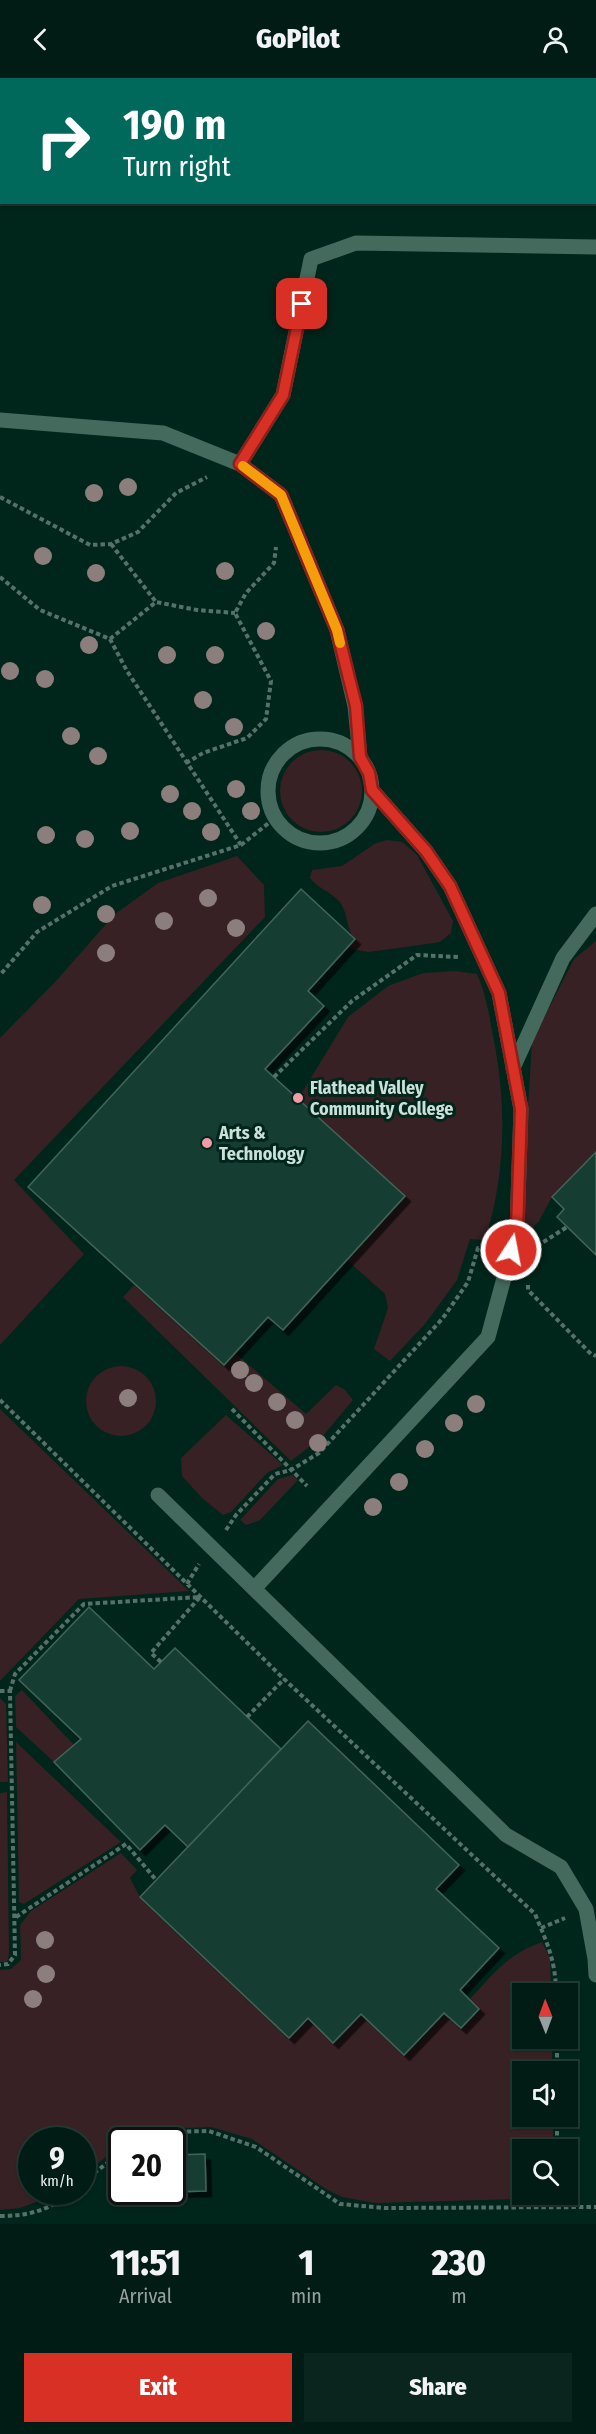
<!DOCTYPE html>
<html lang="en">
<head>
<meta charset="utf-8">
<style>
  :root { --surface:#001c14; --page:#0a251d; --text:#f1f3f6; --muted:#95a1a0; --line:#223a34; --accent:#d93025 }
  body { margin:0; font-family:"Fira Sans Condensed",sans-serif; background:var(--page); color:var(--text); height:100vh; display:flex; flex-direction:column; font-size:22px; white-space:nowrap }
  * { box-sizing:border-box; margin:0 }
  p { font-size:20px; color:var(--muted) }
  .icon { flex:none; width:33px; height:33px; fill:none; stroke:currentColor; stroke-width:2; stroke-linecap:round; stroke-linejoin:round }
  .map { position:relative; height:2146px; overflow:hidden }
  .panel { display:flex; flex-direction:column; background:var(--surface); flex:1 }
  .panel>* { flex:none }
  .guide { position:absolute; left:0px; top:0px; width:597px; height:126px; box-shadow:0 2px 4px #0004,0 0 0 2px var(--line); background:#00695c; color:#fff; overflow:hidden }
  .needle { width:39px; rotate:359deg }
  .tools { position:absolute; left:512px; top:1905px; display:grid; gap:12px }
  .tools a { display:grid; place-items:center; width:66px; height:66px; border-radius:0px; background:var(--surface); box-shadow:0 2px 4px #0004,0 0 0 2px var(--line); font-size:30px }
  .speed { position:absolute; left:18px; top:2049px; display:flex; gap:12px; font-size:30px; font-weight:700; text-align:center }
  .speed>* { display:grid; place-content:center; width:78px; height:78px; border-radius:50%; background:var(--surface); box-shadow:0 2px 4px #0004,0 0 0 2px var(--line); line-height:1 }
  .speed small { font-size:15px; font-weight:400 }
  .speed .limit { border:3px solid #111; border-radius:9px; background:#fff; color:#111 }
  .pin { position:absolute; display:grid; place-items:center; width:51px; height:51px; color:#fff; margin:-26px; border-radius:12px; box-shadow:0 3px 9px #0006 }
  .me { position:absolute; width:66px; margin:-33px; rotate:11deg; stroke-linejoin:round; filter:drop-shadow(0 0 4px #0008) }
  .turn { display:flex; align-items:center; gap:21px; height:126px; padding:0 24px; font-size:27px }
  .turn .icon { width:78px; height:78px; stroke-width:2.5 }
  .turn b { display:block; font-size:42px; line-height:51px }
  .eta { display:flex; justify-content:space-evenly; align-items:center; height:102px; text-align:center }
  .eta b { font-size:36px; font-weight:800; line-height:42px }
  .button { display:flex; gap:12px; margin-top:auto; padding:12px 24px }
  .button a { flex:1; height:69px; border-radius:0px; background:var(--accent); color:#fff; font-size:24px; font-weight:800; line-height:69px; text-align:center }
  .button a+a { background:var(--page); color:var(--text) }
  header { display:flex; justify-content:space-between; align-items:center; height:78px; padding:0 24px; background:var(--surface); font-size:27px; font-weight:800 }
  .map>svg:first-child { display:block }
  .green { fill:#372124 }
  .building { fill:#193e33; stroke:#406559; stroke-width:1.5; filter:url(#shadow) }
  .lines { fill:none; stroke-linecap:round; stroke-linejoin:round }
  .path { stroke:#547269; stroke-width:4; stroke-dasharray:4.5 3; stroke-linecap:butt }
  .lane { stroke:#44695d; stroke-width:15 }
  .tree { fill:#8b7e7d }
  .route-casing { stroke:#8d1f18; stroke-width:15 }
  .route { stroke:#d93025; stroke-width:10 }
  .slow { stroke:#f59e0b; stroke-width:10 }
  .poi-dot { fill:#f39aa7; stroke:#00251b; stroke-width:2 }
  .labels { text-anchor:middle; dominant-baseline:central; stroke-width:6; stroke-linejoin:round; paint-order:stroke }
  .poi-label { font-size:18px; font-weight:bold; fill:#cbe0d8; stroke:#00251b; text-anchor:start }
</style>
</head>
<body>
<header><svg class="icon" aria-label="back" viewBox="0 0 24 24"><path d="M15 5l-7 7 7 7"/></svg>GoPilot<svg class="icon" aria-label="person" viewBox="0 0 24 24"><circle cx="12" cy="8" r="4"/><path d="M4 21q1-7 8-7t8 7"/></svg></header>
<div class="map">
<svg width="596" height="2146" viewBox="0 0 596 2146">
  <defs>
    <filter id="shadow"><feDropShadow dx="5.5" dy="5.5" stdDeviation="0" flood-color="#0009"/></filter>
  </defs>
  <rect width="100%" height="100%" fill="#00251b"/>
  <path class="green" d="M280 713a41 41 0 1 1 82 0a41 41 0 1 1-82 0Z
    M387 762 402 764 417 777 453 843 451 855 440 864 420 867 368 874 352 871 349 869 355 861C345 851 349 832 337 821 328 813 318 810 310 800L312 792 342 788 376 765Z
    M237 778 264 807 265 839 14 1102 84 1176 0 1267V960L56 903 115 836 158 805Z
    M596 863V1074L552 1119 539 1143 520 1162 532 963 574 881Z
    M454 893 477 896C486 916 489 936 493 958 507 1026 506 1096 485 1162L470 1161 457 1202 425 1246 390 1283 374 1271 388 1230 385 1216 347 1182 405 1118 298 1021 348 939 388 908 423 895Z
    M135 1206 223 1287 235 1275 306 1336 336 1307 345 1312 353 1322 322 1359 291 1383 123 1219Z
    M86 1323a35 35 0 1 1 70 0a35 35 0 1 1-70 0Z
    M0 1331 189 1513 79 1521 0 1603Z
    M226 1337 283 1387 267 1395 231 1434 223 1437 202 1420 182 1398 181 1380Z
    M292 1397 298 1402 260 1442 246 1447 240 1442 278 1401Z
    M22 1612 74 1667 54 1684 16 1649 15 1618Z
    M0 1620 6 1626 8 1704H0Z
    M16 1664 121 1764 24 1826 19 1824Z
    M7 1714 9 1877 7 1884H0V1715Z
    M121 1775 137 1792 130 1800 140 1819 289 1960 308 1940 333 1964 361 1936 404 1977 444 1935 461 1950 479 1931 470 1921C493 1896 508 1876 542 1864L550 1880 551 1915 522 1916V1960L552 1961V1993L522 1994V2038L553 2039V2071L522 2072V2116L553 2117 552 2120 375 2125 342 2119 326 2111 252 2061 211 2049 159 2051 128 2062H122L121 2067 83 2097 82 2062H32V2114H63L20 2130 0 2132V1892L11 1891 21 1882 20 1847 31 1833Z"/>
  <path class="building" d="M301 811 355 861 308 913 324 928 265 991 405 1118 283 1252 268 1239 224 1287 28 1109Z
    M596 1074V1177L557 1139 564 1131 552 1119Z
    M89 1529 154 1591 175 1570 281 1671 188 1769 165 1747 140 1772 54 1684 81 1661 19 1602Z
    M308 1643 459 1787 436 1811 499 1870 460 1912 479 1931 461 1950 444 1935 404 1977 361 1936 333 1965 308 1940 289 1960 140 1819Z
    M205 2076 206 2113 170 2114H172V2077Z"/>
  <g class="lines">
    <path class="path" d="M0 419 90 467 111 466 138 454 176 415 207 399
      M111 466 156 524
      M0 499 40 532 110 561 127 593 241 767 112 808 37 854 0 897
      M110 561 156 524 197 532 235 535
      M186 685 203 675 247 660 266 641 271 603 235 535 246 515 274 485 276 469
      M241 767 275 740
      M274 999 352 923 417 877 458 879
      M537 1168 567 1149
      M528 1207V1212L591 1276 596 1278
      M0 1322 284 1601 535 1836C547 1865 556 1883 556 1916
      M232 1331 307 1408
      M226 1452 236 1437 275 1396 291 1392 319 1375 443 1240 468 1204 478 1170 489 1171
      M187 1506 199 1486
      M161 1584 151 1575 200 1519
      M0 1613H10L15 1877 8 1886 0 1887
      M10 1613 15 1596 84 1526 200 1519
      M247 1639 284 1601
      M16 1839 126 1766 156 1802
      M541 1850 565 1840
      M557 1960V1994
      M557 2038V2072
      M143 2062 168 2054 209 2053 256 2069 340 2126 385 2130 596 2129
      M82 2104 122 2074
      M558 2116V2128
      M0 2138C29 2138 50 2132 71 2114"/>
    <path class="lane" d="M0 342 163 355 240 386 281 417 337 552 355 628 360 679
      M240 386 283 317 311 181 356 165 596 169
      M268 713a52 52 0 1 1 104 0a52 52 0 1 1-104 0Z
      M513 990 563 880 596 836
      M158 1417 506 1757 561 1789 586 1831 595 1881 596 1897
      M254 1511 488 1259 517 1152 521 1031 499 915 450 808 426 773 372 712"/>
  </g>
  <g class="tree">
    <circle cx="128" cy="409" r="9"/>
    <circle cx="94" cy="415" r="9"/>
    <circle cx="43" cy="478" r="9"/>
    <circle cx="225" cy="493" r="9"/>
    <circle cx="96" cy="495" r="9"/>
    <circle cx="266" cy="553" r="9"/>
    <circle cx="89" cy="567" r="9"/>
    <circle cx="167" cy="577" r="9"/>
    <circle cx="215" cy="577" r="9"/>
    <circle cx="10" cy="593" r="9"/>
    <circle cx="45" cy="601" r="9"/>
    <circle cx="203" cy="622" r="9"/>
    <circle cx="234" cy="649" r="9"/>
    <circle cx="71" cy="658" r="9"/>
    <circle cx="98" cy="678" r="9"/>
    <circle cx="236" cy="711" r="9"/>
    <circle cx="170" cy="716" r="9"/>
    <circle cx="192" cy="733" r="9"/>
    <circle cx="251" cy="733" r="9"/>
    <circle cx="130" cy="753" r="9"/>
    <circle cx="211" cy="754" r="9"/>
    <circle cx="46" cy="757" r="9"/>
    <circle cx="85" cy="761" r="9"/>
    <circle cx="208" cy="820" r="9"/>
    <circle cx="42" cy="827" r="9"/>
    <circle cx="106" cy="836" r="9"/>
    <circle cx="164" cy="843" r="9"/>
    <circle cx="236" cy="850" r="9"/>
    <circle cx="106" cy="875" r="9"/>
    <circle cx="240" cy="1292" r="9"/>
    <circle cx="254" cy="1305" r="9"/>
    <circle cx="128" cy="1320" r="9"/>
    <circle cx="277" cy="1324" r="9"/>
    <circle cx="476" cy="1326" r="9"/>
    <circle cx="295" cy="1342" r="9"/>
    <circle cx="454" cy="1345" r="9"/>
    <circle cx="318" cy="1365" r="9"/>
    <circle cx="425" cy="1371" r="9"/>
    <circle cx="399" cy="1404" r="9"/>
    <circle cx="373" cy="1429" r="9"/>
    <circle cx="45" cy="1862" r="9"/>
    <circle cx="46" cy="1896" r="9"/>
    <circle cx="33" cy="1921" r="9"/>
  </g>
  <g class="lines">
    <defs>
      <path id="route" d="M302 226 283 317 240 386 281 417 337 552 356 628 360 679 369 695 372 712 426 773 450 808 499 915 521 1031 517 1152 511 1172"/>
    </defs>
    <use href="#route" class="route-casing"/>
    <use href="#route" class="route"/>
    <path class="slow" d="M243 388 281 417 337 552 340 565"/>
  </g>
  <g class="poi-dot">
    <circle cx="298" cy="1020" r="6"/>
    <circle cx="207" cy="1065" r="6"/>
  </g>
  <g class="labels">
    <g class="poi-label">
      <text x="310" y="1010">Flathead Valley<tspan x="310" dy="21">Community College</tspan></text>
      <text x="219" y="1055">Arts &amp;<tspan x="219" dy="21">Technology</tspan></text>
    </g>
  </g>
</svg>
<div class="tools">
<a><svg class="needle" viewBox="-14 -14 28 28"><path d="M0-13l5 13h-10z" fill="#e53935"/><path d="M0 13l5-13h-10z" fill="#95a1a0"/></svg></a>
<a><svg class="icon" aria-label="sound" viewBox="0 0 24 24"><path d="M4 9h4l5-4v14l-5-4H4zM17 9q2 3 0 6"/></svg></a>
<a><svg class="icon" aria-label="search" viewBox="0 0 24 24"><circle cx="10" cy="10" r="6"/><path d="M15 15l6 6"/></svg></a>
</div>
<div class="speed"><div>9<small>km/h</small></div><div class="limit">20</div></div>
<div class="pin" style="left:302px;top:226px;background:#d93025"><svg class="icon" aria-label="arrive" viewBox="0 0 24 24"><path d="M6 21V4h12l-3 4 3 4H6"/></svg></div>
<svg class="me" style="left:511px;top:1172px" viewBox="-20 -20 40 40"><circle r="17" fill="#d93025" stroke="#fff" stroke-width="3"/><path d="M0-11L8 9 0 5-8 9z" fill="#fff"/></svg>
<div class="guide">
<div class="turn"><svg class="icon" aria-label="right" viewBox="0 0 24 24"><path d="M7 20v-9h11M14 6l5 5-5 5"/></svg><div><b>190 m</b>Turn right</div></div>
</div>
</div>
<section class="panel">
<div class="eta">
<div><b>11:51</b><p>Arrival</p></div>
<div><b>1</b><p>min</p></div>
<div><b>230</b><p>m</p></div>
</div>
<div class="button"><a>Exit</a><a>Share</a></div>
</section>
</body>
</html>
